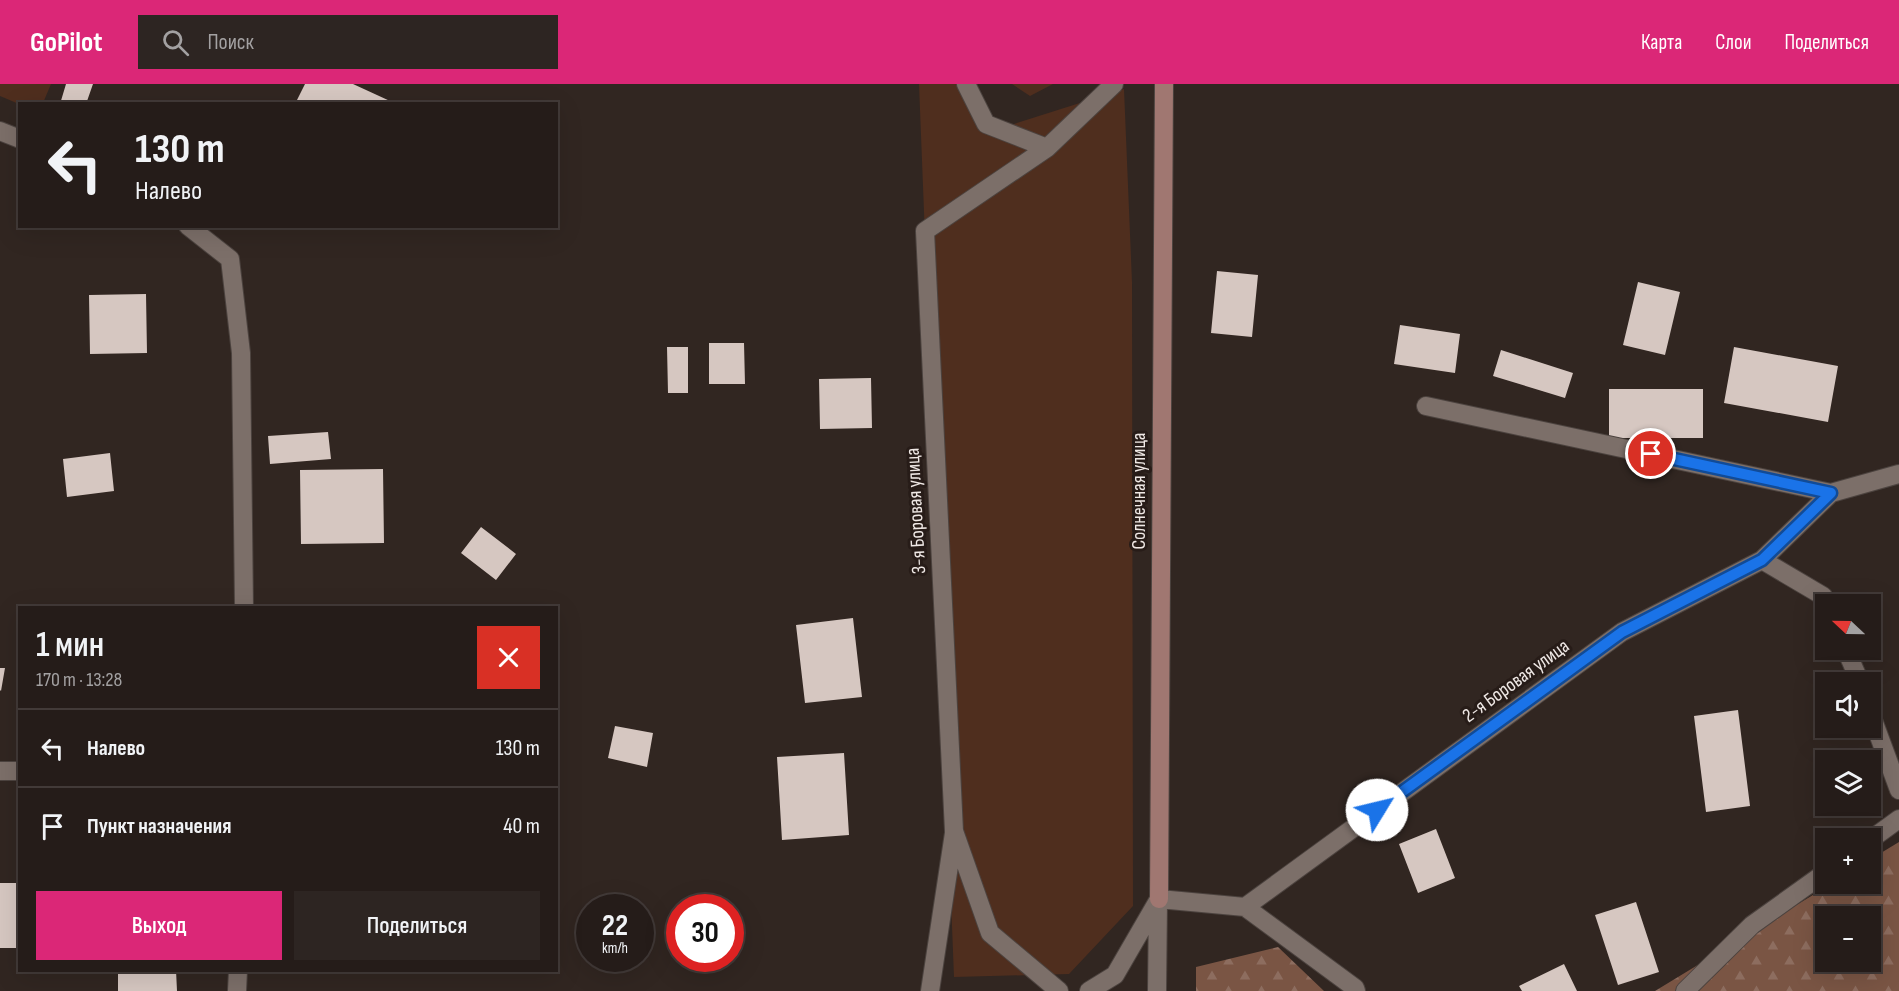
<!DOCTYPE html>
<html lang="ru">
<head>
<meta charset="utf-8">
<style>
  :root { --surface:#251c19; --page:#2d2522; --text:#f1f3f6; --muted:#a3a1a2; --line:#423a38; --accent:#db2777 }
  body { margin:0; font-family:"Sofia Sans Condensed",sans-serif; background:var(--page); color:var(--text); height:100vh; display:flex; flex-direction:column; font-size:22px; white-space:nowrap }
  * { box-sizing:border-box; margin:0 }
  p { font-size:20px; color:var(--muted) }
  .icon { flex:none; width:33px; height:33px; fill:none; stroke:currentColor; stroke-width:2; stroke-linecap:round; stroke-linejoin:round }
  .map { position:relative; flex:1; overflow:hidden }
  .sheet { position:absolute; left:18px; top:522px; width:540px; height:366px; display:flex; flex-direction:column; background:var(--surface); border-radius:0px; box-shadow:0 6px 24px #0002,0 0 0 2px var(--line) }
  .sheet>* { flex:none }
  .banner { position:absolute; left:18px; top:18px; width:540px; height:126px; border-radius:0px; box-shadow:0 6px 24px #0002,0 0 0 2px var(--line); background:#251c19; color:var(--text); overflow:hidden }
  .needle { width:39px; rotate:292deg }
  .fabs { position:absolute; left:1815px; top:510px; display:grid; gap:12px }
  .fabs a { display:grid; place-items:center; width:66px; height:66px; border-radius:0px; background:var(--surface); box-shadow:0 6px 24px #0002,0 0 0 2px var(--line); font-size:30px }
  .speed { position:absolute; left:576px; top:810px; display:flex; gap:12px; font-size:30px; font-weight:700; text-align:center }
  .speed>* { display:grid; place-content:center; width:78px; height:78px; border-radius:50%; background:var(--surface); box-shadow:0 6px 24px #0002,0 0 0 2px var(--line); line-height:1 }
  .speed small { font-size:15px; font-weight:400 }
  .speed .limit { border:9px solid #d22; background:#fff; color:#111 }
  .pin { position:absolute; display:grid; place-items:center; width:51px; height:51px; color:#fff; margin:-26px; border:3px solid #fff; border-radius:50%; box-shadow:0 2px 6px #0007 }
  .me { position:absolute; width:66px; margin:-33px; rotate:54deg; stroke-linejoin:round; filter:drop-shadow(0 0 4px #0008) }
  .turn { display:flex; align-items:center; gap:21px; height:126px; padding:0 18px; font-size:27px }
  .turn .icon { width:78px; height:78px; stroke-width:2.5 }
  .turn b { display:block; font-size:42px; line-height:51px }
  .round { display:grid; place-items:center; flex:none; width:63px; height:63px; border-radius:0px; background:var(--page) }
  .overview { display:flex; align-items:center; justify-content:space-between; height:102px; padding:0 18px }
  h1 { font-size:36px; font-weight:600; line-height:45px }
  .button { display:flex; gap:12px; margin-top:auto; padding:12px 18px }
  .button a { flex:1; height:69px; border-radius:0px; background:var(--accent); color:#fff; font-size:24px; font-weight:600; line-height:69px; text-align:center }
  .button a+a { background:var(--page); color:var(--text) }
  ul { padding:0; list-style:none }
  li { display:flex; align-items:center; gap:18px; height:78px; padding:0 18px; border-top:2px solid var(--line) }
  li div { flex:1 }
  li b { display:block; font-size:22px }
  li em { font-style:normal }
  header { display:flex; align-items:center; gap:36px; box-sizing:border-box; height:84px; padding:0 30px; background:var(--accent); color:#fff }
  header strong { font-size:28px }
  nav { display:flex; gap:33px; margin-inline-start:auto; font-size:21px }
  .search { width:420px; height:54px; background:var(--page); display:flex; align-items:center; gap:15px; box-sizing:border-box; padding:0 21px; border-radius:0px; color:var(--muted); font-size:22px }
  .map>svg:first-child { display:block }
  .green { fill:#4f2e1e }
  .forest { fill:url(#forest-firs); fill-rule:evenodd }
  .building { fill:#d6c7c1 }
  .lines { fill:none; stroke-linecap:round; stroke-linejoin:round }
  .street-casing { stroke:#4c433f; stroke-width:20 }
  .secondary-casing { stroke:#4c433f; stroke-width:20 }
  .street { stroke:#7c6f69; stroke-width:18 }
  .secondary { stroke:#a07771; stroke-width:18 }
  .route-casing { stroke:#114b97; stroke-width:15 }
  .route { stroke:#1a73e8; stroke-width:10 }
  .labels { text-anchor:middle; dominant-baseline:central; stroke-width:6; stroke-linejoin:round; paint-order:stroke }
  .street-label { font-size:20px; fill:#efe8e5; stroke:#271c18 }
</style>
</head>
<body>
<header>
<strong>GoPilot</strong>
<div class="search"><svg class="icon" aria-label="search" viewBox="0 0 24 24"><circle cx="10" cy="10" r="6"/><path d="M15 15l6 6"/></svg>Поиск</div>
<nav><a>Карта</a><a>Слои</a><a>Поделиться</a></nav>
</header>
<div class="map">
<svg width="1899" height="907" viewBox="0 0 1899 907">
  <defs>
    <pattern id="forest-firs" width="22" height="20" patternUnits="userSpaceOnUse" patternTransform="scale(1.5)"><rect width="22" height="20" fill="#7a5544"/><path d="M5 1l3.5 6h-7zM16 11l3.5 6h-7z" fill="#8d6d5f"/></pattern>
  </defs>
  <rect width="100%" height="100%" fill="#312621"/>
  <path class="green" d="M0 0H51L43 19 19 20 0 12Z
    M919 0H962L998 45 1124 5 1132 198 1133 822 1069 890 954 893Z
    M1012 0H1053L1030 12Z"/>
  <path class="forest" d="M1899 758V907H1655L1831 800H1870L1871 775ZM1826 832H1870V878H1826Z
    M1278 863 1324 907H1196V883Z"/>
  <path class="building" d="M66 0H93L86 20H60Z
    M305 0H353L390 17 389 20H295Z
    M1217 187 1258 191 1252 253 1211 249Z
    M1638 198 1680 208 1665 271 1623 261Z
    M146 210 147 269 90 270 89 211Z
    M1400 241 1460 250 1455 289 1394 280Z
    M709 259H744L745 300H709Z
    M667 263H688V309H668Z
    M1734 263 1838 282 1828 338 1724 319Z
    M1501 266 1573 289 1565 314 1493 292Z
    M871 294 872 344 820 345 819 295Z
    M1609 305H1703V354H1609Z
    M328 348 331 375 270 380 268 352Z
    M110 369 114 407 67 413 63 375Z
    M383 385 384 459 301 460 300 386Z
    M481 443 516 470 496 496 461 469Z
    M853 534 862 613 805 619 796 541Z
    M0 584H5L1 607 0 606Z
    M1738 626 1750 722 1706 728 1694 632Z
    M615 642 653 649 647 683 608 674Z
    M844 669 849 751 782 756 777 673Z
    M1436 745 1455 794 1418 809 1399 760Z
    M0 799H18V864H0Z
    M1636 818 1659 888 1618 901 1595 831Z
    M1564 880 1577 907H1522L1519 902Z
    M118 886H176L177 907H118Z"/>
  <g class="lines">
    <defs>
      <path id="street" d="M966 0 986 40 1047 64
        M0 47 20 55
        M188 142 230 175 241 269 244 524
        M1426 322 1831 409
        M1762 476 1823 512 1826 520
        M1846 566 1860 598
        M1870 628 1899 706
        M0 687H20
        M1870 756 1899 735
        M1159 815 1245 823 1622 548 1762 476 1831 409 1899 390
        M1245 823 1355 904 1356 907
        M237 907 238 886
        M930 907 954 749
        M1059 907 990 849 954 747 925 147 1047 64 1114 0
        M1089 907 1115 891 1159 815
        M1157 907 1158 817
        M1685 907 1752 841 1826 788"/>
      <path id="secondary" d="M1159 815 1164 0"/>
    </defs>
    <use href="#street" class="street-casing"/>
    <use href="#secondary" class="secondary-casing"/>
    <use href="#street" class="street"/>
    <use href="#secondary" class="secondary"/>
  </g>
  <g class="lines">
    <defs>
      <path id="route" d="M1377 726 1622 548 1762 476 1831 409 1651 370"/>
    </defs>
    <use href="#route" class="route-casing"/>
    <use href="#route" class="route"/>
  </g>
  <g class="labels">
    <g class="street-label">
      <text transform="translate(1139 407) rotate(-90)">Солнечная улица</text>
      <text transform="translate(916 427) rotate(-93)">3-я Боровая улица</text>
      <text transform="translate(1516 597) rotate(-36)">2-я Боровая улица</text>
    </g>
  </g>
</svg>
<div class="fabs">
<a><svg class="needle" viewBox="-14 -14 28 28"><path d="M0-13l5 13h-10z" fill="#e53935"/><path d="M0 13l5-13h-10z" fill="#a3a1a2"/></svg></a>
<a><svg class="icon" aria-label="sound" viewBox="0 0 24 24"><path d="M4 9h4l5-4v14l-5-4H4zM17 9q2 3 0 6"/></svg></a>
<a><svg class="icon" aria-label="layers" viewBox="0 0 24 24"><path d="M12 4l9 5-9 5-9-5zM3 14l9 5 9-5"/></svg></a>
<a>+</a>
<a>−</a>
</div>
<div class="speed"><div>22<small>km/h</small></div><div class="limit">30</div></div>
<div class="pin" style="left:1651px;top:370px;background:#d93025"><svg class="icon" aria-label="arrive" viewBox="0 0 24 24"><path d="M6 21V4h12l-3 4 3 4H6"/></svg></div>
<svg class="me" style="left:1377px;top:726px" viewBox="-20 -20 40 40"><circle r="19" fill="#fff"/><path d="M0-13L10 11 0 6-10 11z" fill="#1a73e8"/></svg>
<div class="banner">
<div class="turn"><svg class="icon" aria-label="left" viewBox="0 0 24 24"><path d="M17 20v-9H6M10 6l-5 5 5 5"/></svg><div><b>130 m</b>Налево</div></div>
</div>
<section class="sheet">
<div class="overview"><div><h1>1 мин</h1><p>170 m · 13:28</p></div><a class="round" style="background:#d93025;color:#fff"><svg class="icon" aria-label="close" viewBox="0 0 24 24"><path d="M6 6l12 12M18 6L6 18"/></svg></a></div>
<ul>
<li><svg class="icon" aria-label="left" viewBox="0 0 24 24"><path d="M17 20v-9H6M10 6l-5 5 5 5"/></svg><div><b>Налево</b></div><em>130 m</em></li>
<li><svg class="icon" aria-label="arrive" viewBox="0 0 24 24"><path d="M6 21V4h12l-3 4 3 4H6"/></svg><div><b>Пункт назначения</b></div><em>40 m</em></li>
</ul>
<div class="button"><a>Выход</a><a>Поделиться</a></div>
</section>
</div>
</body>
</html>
